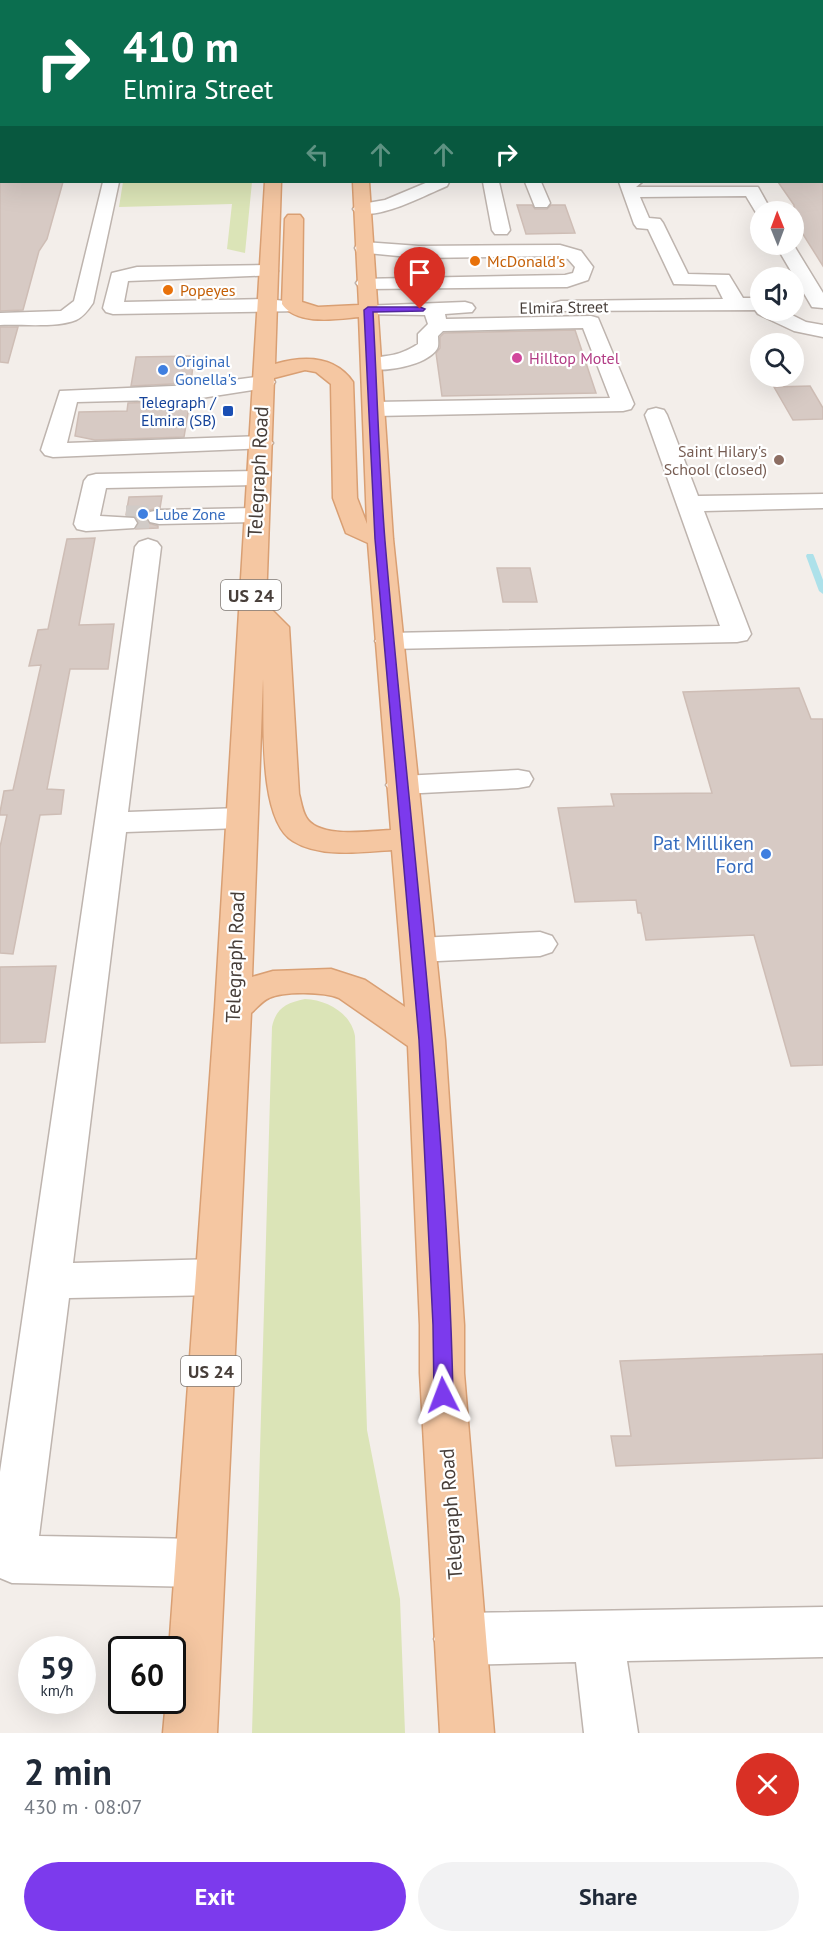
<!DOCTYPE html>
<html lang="en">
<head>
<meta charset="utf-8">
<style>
  :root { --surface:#fff; --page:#f2f2f3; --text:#1f2937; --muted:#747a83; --accent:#7c3aed }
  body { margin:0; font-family:"PT Sans",sans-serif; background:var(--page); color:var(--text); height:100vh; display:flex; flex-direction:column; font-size:22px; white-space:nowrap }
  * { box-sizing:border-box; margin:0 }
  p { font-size:20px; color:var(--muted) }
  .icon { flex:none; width:33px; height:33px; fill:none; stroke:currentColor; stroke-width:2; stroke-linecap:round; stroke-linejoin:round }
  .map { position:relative; height:1733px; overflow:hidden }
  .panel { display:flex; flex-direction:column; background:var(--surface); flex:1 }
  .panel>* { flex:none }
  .top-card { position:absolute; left:0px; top:0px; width:824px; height:183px; box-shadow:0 6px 24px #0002; background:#0b6e4f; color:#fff; overflow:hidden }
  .needle { width:39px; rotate:359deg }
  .buttons { position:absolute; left:750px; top:201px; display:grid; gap:12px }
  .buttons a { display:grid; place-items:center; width:54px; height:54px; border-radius:50%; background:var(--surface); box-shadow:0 6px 24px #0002; font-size:30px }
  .speed { position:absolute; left:18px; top:1636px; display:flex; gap:12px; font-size:30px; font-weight:700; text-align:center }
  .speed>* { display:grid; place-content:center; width:78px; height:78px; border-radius:50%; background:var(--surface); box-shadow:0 6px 24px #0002; line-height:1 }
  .speed small { font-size:15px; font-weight:400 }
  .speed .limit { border:3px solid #111; border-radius:9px; background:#fff; color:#111 }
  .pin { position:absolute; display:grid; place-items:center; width:51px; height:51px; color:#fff; margin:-62px -26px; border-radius:50% 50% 50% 0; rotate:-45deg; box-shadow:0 0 6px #0007 }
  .pin .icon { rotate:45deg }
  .me { position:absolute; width:66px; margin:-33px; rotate:357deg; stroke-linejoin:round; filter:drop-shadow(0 0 4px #0008) }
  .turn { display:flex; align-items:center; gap:21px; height:126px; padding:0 24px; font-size:27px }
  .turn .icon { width:78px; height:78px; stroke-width:2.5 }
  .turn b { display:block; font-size:42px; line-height:51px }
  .lanes { display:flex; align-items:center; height:57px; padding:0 24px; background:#0003; justify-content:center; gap:30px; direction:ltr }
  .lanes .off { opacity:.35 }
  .round { display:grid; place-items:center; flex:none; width:63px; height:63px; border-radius:32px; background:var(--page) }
  .overview { display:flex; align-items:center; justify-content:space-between; height:102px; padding:0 24px }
  h1 { font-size:36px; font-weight:800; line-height:45px }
  .action { display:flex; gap:12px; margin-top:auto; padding:12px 24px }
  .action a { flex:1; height:69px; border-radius:36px; background:var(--accent); color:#fff; font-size:24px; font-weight:800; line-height:69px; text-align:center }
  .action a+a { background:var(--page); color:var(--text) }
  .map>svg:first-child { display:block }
  .green { fill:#dbe4b7 }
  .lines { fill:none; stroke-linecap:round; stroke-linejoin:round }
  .stream { fill:#ade1ea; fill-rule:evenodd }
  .building { fill:#d7cac4; stroke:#cebdb5; stroke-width:1.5 }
  .minor-tunnel { stroke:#d1cbc7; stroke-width:23; stroke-dasharray:23 11; stroke-linecap:butt }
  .minor-casing { stroke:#beb4ae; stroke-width:3 }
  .major-casing { stroke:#d99f73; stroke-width:3 }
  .minor { fill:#fff; fill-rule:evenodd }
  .major { fill:#f5c7a2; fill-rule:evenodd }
  .route { fill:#7c3aed; stroke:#51269a; stroke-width:1.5 }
  .food-dot { fill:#e8710a; stroke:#fff; stroke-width:2 }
  .hotel-dot { fill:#d1479c; stroke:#fff; stroke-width:2 }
  .shop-dot { fill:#3f7fe0; stroke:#fff; stroke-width:2 }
  .transit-dot { fill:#1a4fb4; stroke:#fff; stroke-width:2 }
  .education-dot { fill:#8d6e63; stroke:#fff; stroke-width:2 }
  .labels { text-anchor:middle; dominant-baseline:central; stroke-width:4.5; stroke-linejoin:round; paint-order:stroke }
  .far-food-label { font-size:16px; fill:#c56008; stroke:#fff; text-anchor:start }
  .far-street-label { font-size:16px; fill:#473e39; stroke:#fff }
  .far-hotel-label { font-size:16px; fill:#b23c85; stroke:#fff; text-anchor:start }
  .far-shop-label { font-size:16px; fill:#366cbe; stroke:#fff; text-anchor:start }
  .far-transit-label { font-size:16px; fill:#164399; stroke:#fff; text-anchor:end }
  .far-education-label { font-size:16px; fill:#785e54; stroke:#fff; text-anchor:end }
  .shield { fill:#fff; stroke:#7e7874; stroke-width:1.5 }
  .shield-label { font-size:18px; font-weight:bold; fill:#473e39 }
  .street-label { font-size:20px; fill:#473e39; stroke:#fff }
  .shop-label { font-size:20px; fill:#366cbe; stroke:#fff; text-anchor:end }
</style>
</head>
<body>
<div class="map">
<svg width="823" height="1733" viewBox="0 0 823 1733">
  <rect width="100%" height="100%" fill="#f3eeea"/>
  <path class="green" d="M123 182H252L245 253 227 249 232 204 119 207Z
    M305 999C327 1000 351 1013 355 1036L367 1430 400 1599 405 1733H252L272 1027C276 1008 286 1003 305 999Z"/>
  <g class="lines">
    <path class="stream" d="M807 554H813L814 556 823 580V594L819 591 806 556Z"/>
  </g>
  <path class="building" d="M0 182H63L47 239 39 251 23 310 0 311Z
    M778 182H823V266L794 220V205Z
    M517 205H532L535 209H547L551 205H565L575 233 526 234Z
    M0 327H18L8 363 0 362Z
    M575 330 596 393 442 396 436 353 440 348V337L444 333Z
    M194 356 191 383 131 386 136 357Z
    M810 386 823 408V419L793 420 774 387Z
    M190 401 184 437 95 440 75 436 79 412 127 411 128 403Z
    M162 496 160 508 150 510 145 516 148 523 158 526V528L136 529 139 522 136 517 126 515 129 497Z
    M95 538 79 625 114 624 108 669H70L47 789 64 790 61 814 40 815 13 954 0 953V847L7 815H0V812L4 791 13 790 41 665 29 666 38 630 48 629 67 539Z
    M497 568H530L537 602H503Z
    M799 688 811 719H823V1065L791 1066 754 935 646 940 641 913H638L636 900 575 902 558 808 614 806 611 794 712 793 683 692Z
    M56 966 45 1042 0 1043V967Z
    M823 1354V1458L616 1466 611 1436H631L620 1361Z"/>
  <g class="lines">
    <path class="minor-tunnel" d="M126 517H159"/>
    <defs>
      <path id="minor" d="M156 0H168L155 2Z
        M822 95H823V103H822Z
        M822 123H823V133H822Z
        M0 129H2V139H0Z
        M103 182H119L93 303C89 309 83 317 76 320 57 328 21 324 0 325V313L61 311 74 301Z
        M428 182H449L447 186C423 196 382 219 356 213L353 209 356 205 385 200Z
        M483 182H499L510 230 507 234H495L492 230Z
        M525 182H541L550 203 547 207H535Z
        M619 182H642L636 187H758L772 212H760V216H758L746 196 640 197 649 218 660 219 663 223 688 274 729 275 743 298H760V310H782L806 322 823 325V337L794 331 758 314 755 310 554 311 551 307 554 303 561 301 723 299 716 285 674 284 648 229 637 228 634 224Z
        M364 242 419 246 560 245 581 251 593 267 588 280 567 287 366 289 359 287 356 283 359 279 565 275 573 273 575 267 568 259 555 256 419 258 357 252 355 248 357 244Z
        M775 244H793L823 293V308L812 307Z
        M269 265 276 267 278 271 276 275 128 281 124 302 267 299 303 303 306 307 303 311 113 314 106 312 103 308 112 273 137 267Z
        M465 302 472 304 475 308 472 312 445 314 446 319 591 316 598 318 634 404 631 409 623 411 375 416 367 414 364 409 367 404 375 402 610 398 583 328 443 331 438 336C438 340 439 346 437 349 426 366 383 373 366 368L362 364 366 360C388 354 396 358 418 344V334L428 324 425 315 361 314 358 310 361 306Z
        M264 376 272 377 275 382 272 387 195 399 77 402 67 443 261 436 269 438 273 443 269 448 53 457 45 455 41 450 60 391 195 385Z
        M656 408 664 410 667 415 698 496 823 494V508L704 511 751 634 747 640 737 642 389 649 379 647 375 641 379 635 389 633 720 626 645 415 648 410Z
        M258 471 266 473 270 478 266 483 258 485 106 488 100 516 134 518 137 523 134 528 86 531 77 529 74 524 84 481 88 476 96 474Z
        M255 508 264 510 267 515 264 520 255 522 159 524 150 522 147 517 150 512 159 510Z
        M148 539 157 542 161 547 128 812 240 808 251 811 256 818 251 825 240 828 126 832 73 1263 217 1259 232 1264 238 1277 232 1290 217 1295 69 1298 39 1536 199 1539 216 1546 224 1563 216 1580 199 1587 12 1583 0 1578V1472L135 547 139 542Z
        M518 770 529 772 533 779 529 786 518 788 402 794 391 792 386 785 391 778 402 776Z
        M540 932 552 936 557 944 552 952 540 956 418 962 406 958 401 950 406 942 418 938Z
        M823 1607V1657L627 1661 638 1733H584L576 1662 460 1665 442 1657 434 1639 442 1621 460 1613Z"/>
      <path id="major" d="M299 0H311V2H299Z
        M364 0H376V2H364Z
        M822 78H823V86H822Z
        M0 85H2V93H0Z
        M265 182H281L275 364C303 356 334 355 353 382L357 498 367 524 359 317C337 319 297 326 282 304L285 219 288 215H300L303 219 302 302 318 307 359 305 353 182H369L393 539 445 1040 464 1325V1373L494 1733H440L420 1373V1325L408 1046 339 998C324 992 284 991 269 998 262 1001 257 1008 251 1013L217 1733H163L166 1701H172V1650H169L215 1008ZM305 370 316 372 331 384 333 498 346 533 368 543 391 830C369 831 318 839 306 817 302 810 301 801 299 794L289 627 266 604 274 378ZM263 679C265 718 257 819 293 841 320 858 362 852 392 850L405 1007 365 980 331 969 273 971 252 977Z"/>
    </defs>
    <use href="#minor" class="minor-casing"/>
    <use href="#major" class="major-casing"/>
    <use href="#minor" class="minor"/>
    <use href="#major" class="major"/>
  </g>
  <path class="route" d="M420 307 425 309 423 311 373 312C377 388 379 465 385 541 409 826 447 1109 453 1395L450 1401 443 1403 437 1401 434 1395 433 1325 419 1040 375 539 364 310 368 307Z"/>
  <g class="food-dot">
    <circle cx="475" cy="261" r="6"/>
    <circle cx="168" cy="290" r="6"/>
  </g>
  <circle class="hotel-dot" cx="517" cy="358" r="6"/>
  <g class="shop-dot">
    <circle cx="163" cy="370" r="6"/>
    <circle cx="143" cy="514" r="6"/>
    <circle cx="766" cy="854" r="6"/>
  </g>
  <rect class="transit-dot" x="222" y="405" width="12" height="12" rx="3"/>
  <circle class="education-dot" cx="779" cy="460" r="6"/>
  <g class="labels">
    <g class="far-food-label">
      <text x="487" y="261">McDonald's</text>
      <text x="180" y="290">Popeyes</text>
    </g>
    <g class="far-street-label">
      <text transform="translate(564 307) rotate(-1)">Elmira Street</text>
    </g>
    <g class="far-hotel-label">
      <text x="529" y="358">Hilltop Motel</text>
    </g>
    <g class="far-shop-label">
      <text x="175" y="361">Original<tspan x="175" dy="18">Gonella's</tspan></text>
      <text x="155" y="514">Lube Zone</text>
    </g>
    <g class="far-transit-label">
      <text x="216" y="402">Telegraph /<tspan x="216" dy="18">Elmira (SB)</tspan></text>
    </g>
    <g class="far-education-label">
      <text x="767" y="451">Saint Hilary's<tspan x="767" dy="18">School (closed)</tspan></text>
    </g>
    <g class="shield">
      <rect x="221" y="580" width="60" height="30" rx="4.5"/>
      <rect x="181" y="1356" width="60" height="30" rx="4.5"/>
    </g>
    <g class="shield-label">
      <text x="251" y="595">US 24</text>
      <text x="211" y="1371">US 24</text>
    </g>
    <g class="street-label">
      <text transform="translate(258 472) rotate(-87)">Telegraph Road</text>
      <text transform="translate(235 957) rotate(-88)">Telegraph Road</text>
      <text transform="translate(451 1514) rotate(-94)">Telegraph Road</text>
    </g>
    <g class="shop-label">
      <text x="754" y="843">Pat Milliken<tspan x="754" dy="23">Ford</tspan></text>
    </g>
  </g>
</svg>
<div class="buttons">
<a><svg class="needle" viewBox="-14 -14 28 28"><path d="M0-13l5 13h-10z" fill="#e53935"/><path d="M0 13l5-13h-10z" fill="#747a83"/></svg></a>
<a><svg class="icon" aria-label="sound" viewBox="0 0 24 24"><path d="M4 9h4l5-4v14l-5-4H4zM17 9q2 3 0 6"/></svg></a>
<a><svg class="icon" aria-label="search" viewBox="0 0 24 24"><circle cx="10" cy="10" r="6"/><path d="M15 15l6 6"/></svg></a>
</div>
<div class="speed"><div>59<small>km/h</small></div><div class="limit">60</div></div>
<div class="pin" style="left:420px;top:309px;background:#d93025"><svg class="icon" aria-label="arrive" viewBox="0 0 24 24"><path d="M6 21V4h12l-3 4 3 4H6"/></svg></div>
<svg class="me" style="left:443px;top:1395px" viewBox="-20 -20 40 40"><path d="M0-17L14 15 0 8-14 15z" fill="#7c3aed" stroke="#fff" stroke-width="4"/></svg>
<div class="top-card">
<div class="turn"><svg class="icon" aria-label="right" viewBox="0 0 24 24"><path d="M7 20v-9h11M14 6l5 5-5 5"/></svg><div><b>410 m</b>Elmira Street</div></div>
<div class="lanes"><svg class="icon off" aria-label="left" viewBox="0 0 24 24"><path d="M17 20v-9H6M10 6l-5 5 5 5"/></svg><svg class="icon off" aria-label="ahead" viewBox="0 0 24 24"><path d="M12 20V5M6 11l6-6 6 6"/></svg><svg class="icon off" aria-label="ahead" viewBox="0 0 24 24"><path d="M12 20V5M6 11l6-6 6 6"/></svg><svg class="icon" aria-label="right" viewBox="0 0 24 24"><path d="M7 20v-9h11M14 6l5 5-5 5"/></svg></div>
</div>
</div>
<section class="panel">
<div class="overview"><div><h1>2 min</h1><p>430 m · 08:07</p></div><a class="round" style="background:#d93025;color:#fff"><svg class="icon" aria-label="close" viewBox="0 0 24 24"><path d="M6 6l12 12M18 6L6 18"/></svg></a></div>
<div class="action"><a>Exit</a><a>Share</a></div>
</section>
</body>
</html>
